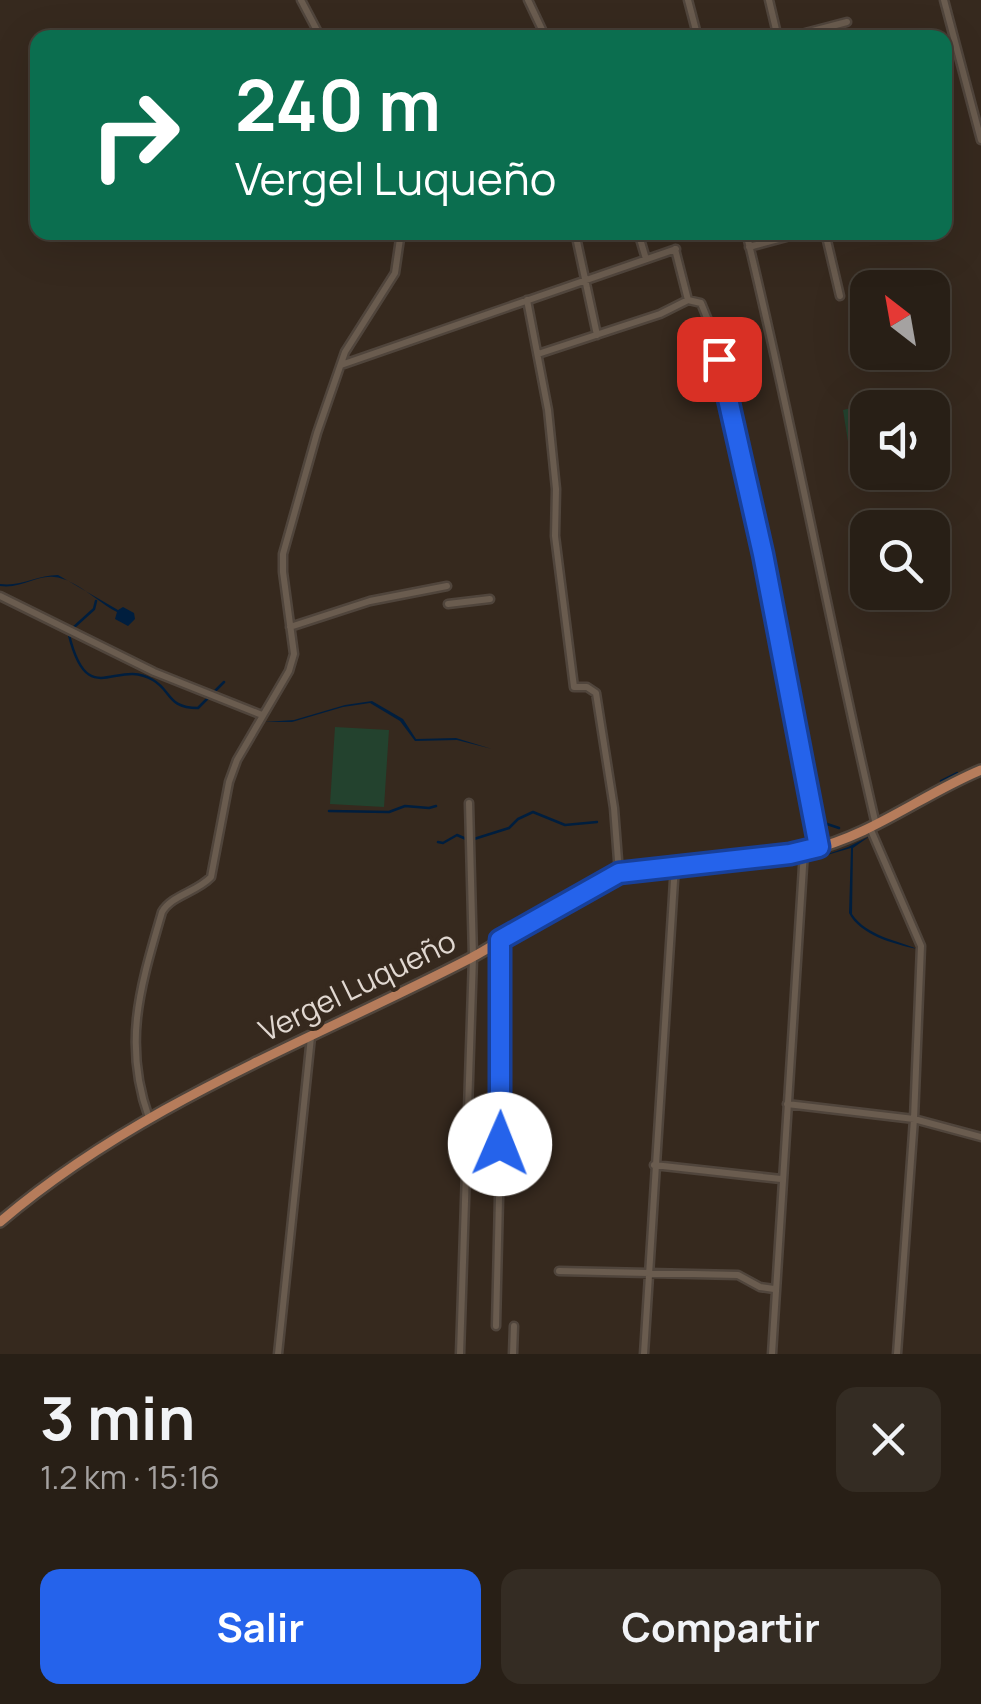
<!DOCTYPE html>
<html lang="es">
<head>
<meta charset="utf-8">
<style>
  :root { --surface:#281f16; --page:#342c23; --text:#f1f3f6; --muted:#a5a2a1; --line:#443d35; --accent:#2563eb }
  body { margin:0; font-family:Manrope,sans-serif; background:var(--page); color:var(--text); height:100vh; display:flex; flex-direction:column; font-size:38px; white-space:nowrap }
  * { box-sizing:border-box; margin:0 }
  p { font-size:32px; color:var(--muted) }
  .icon { flex:none; width:55px; height:55px; fill:none; stroke:currentColor; stroke-width:2; stroke-linecap:round; stroke-linejoin:round }
  .map { position:relative; height:1354px; overflow:hidden }
  .panel { display:flex; flex-direction:column; background:var(--surface); flex:1 }
  .panel>* { flex:none }
  .guide { position:absolute; left:30px; top:30px; width:922px; height:210px; border-radius:20px; box-shadow:0 10px 40px #0002,0 0 0 2px var(--line); background:#0b6e4f; color:#fff; overflow:hidden }
  .needle { width:65px; rotate:329deg }
  .tools { position:absolute; left:850px; top:270px; display:grid; gap:20px }
  .tools a { display:grid; place-items:center; width:100px; height:100px; border-radius:20px; background:var(--surface); box-shadow:0 10px 40px #0002,0 0 0 2px var(--line); font-size:50px }
  .pin { position:absolute; display:grid; place-items:center; width:85px; height:85px; color:#fff; margin:-42px; border-radius:20px; box-shadow:0 5px 15px #0006 }
  .me { position:absolute; width:110px; margin:-55px; rotate:1deg; stroke-linejoin:round; filter:drop-shadow(0 0 8px #0008) }
  .turn { display:flex; align-items:center; gap:35px; height:210px; padding:0 40px; font-size:45px }
  .turn .icon { width:130px; height:130px; stroke-width:2.5 }
  .turn b { display:block; font-size:70px; line-height:85px }
  .round { display:grid; place-items:center; flex:none; width:105px; height:105px; border-radius:20px; background:var(--page) }
  .headline { display:flex; align-items:center; justify-content:space-between; height:170px; padding:0 40px }
  h1 { font-size:60px; font-weight:700; line-height:75px }
  .cta { display:flex; gap:20px; margin-top:auto; padding:20px 40px }
  .cta a { flex:1; height:115px; border-radius:20px; background:var(--accent); color:#fff; font-size:40px; font-weight:700; line-height:115px; text-align:center }
  .cta a+a { background:var(--page); color:var(--text) }
  .map>svg:first-child { display:block }
  .green { fill:#23422e }
  .water { fill:#001e3e }
  .lines { fill:none; stroke-linecap:round; stroke-linejoin:round }
  .stream { stroke:#001e3e; stroke-width:2.5 }
  .minor-casing { stroke:#50453c; stroke-width:11 }
  .major-casing { stroke:#50453c; stroke-width:14 }
  .minor { stroke:#6a5c4f; stroke-width:6 }
  .major { stroke:#b67c5b; stroke-width:9 }
  .route-casing { stroke:#184099; stroke-width:25 }
  .route { stroke:#2563eb; stroke-width:18 }
  .labels { text-anchor:middle; dominant-baseline:central; stroke-width:8; stroke-linejoin:round; paint-order:stroke }
  .street-label { font-size:30px; fill:#e1d8d1; stroke:#36291e }
</style>
</head>
<body>
<div class="map">
<svg width="981" height="1354" viewBox="0 0 981 1354">
  <rect width="100%" height="100%" fill="#36291e"/>
  <path class="green" d="M863 405 867 444 849 448 843 410Z
    M335 727 389 730 384 807 330 804Z"/>
  <path class="water" d="M58 575 118 610 123 607 134 613 135 619 128 626 115 619 117 612C97 602 76 579 54 577 36 575 22 589 0 586V584C21 587 37 575 58 575Z
    M372 701 403 719 416 739 456 738 492 749 457 740 415 741 400 721 370 703 343 707 292 722H264L294 720 345 705Z
    M870 836 853 848 852 914C867 936 896 940 917 949 894 944 860 935 849 913L851 848 810 860 848 847Z"/>
  <g class="lines">
    <path class="stream" d="M73 628 94 609 96 601
      M69 635C88 712 116 657 153 680 172 691 167 708 198 708L224 682
      M941 781 957 773
      M329 811 389 812 405 806 429 808 436 806
      M818 821 839 828
      M474 839 509 828 518 819 533 812 565 825 597 822
      M438 842 443 843 457 835 466 839"/>
    <defs>
      <path id="minor" d="M301 0 321 38
        M528 0 546 38
        M688 0 698 38
        M769 0 778 38
        M944 0 981 140
        M786 38 847 22
        M575 232 597 335
        M638 232 646 259
        M746 232C794 429 830 628 876 825
        M825 232 840 296
        M749 247 805 232
        M675 249 688 300
        M527 300 548 410 556 489 555 536 574 687H587L596 693 614 808 619 873
        M538 354 660 314 688 300 701 303 710 325 743 462 819 847
        M341 365 676 249
        M0 596 154 672 262 715
        M448 604 490 599
        M290 627 370 601 447 586
        M870 828 921 946 914 1119 897 1354
        M787 1104 914 1119 981 1137
        M149 1118C122 1042 141 985 162 912 172 895 197 892 211 877L229 782 237 760 289 671 294 654 283 572V554L317 433 345 352 395 273 401 232
        M654 1165 781 1179
        M559 1271 738 1275 760 1287 774 1289
        M496 1326 502 1070 500 942
        M278 1354 311 1037
        M460 1354 473 957 469 803
        M513 1354 514 1326
        M644 1354 675 865
        M772 1354 804 851"/>
      <path id="major" d="M0 1222C138 1104 310 1041 469 959 518 934 562 894 614 875 630 868 648 868 666 866 713 860 763 860 809 850 871 836 923 794 981 770"/>
    </defs>
    <use href="#minor" class="minor-casing"/>
    <use href="#major" class="major-casing"/>
    <use href="#minor" class="minor"/>
    <use href="#major" class="major"/>
  </g>
  <g class="lines">
    <defs>
      <path id="route" d="M500 1144V940L619 873 790 854 819 847 763 554 719 359"/>
    </defs>
    <use href="#route" class="route-casing"/>
    <use href="#route" class="route"/>
  </g>
  <g class="labels">
    <g class="street-label">
      <text transform="translate(357 985) rotate(-26)">Vergel Luqueño</text>
    </g>
  </g>
</svg>
<div class="tools">
<a><svg class="needle" viewBox="-14 -14 28 28"><path d="M0-13l5 13h-10z" fill="#e53935"/><path d="M0 13l5-13h-10z" fill="#a5a2a1"/></svg></a>
<a><svg class="icon" aria-label="sound" viewBox="0 0 24 24"><path d="M4 9h4l5-4v14l-5-4H4zM17 9q2 3 0 6"/></svg></a>
<a><svg class="icon" aria-label="search" viewBox="0 0 24 24"><circle cx="10" cy="10" r="6"/><path d="M15 15l6 6"/></svg></a>
</div>
<div class="pin" style="left:719px;top:359px;background:#d93025"><svg class="icon" aria-label="arrive" viewBox="0 0 24 24"><path d="M6 21V4h12l-3 4 3 4H6"/></svg></div>
<svg class="me" style="left:500px;top:1144px" viewBox="-20 -20 40 40"><circle r="19" fill="#fff"/><path d="M0-13L10 11 0 6-10 11z" fill="#2563eb"/></svg>
<div class="guide">
<div class="turn"><svg class="icon" aria-label="right" viewBox="0 0 24 24"><path d="M7 20v-9h11M14 6l5 5-5 5"/></svg><div><b>240 m</b>Vergel Luqueño</div></div>
</div>
</div>
<section class="panel">
<div class="headline"><div><h1>3 min</h1><p>1.2 km · 15:16</p></div><a class="round"><svg class="icon" aria-label="close" viewBox="0 0 24 24"><path d="M6 6l12 12M18 6L6 18"/></svg></a></div>
<div class="cta"><a>Salir</a><a>Compartir</a></div>
</section>
</body>
</html>
